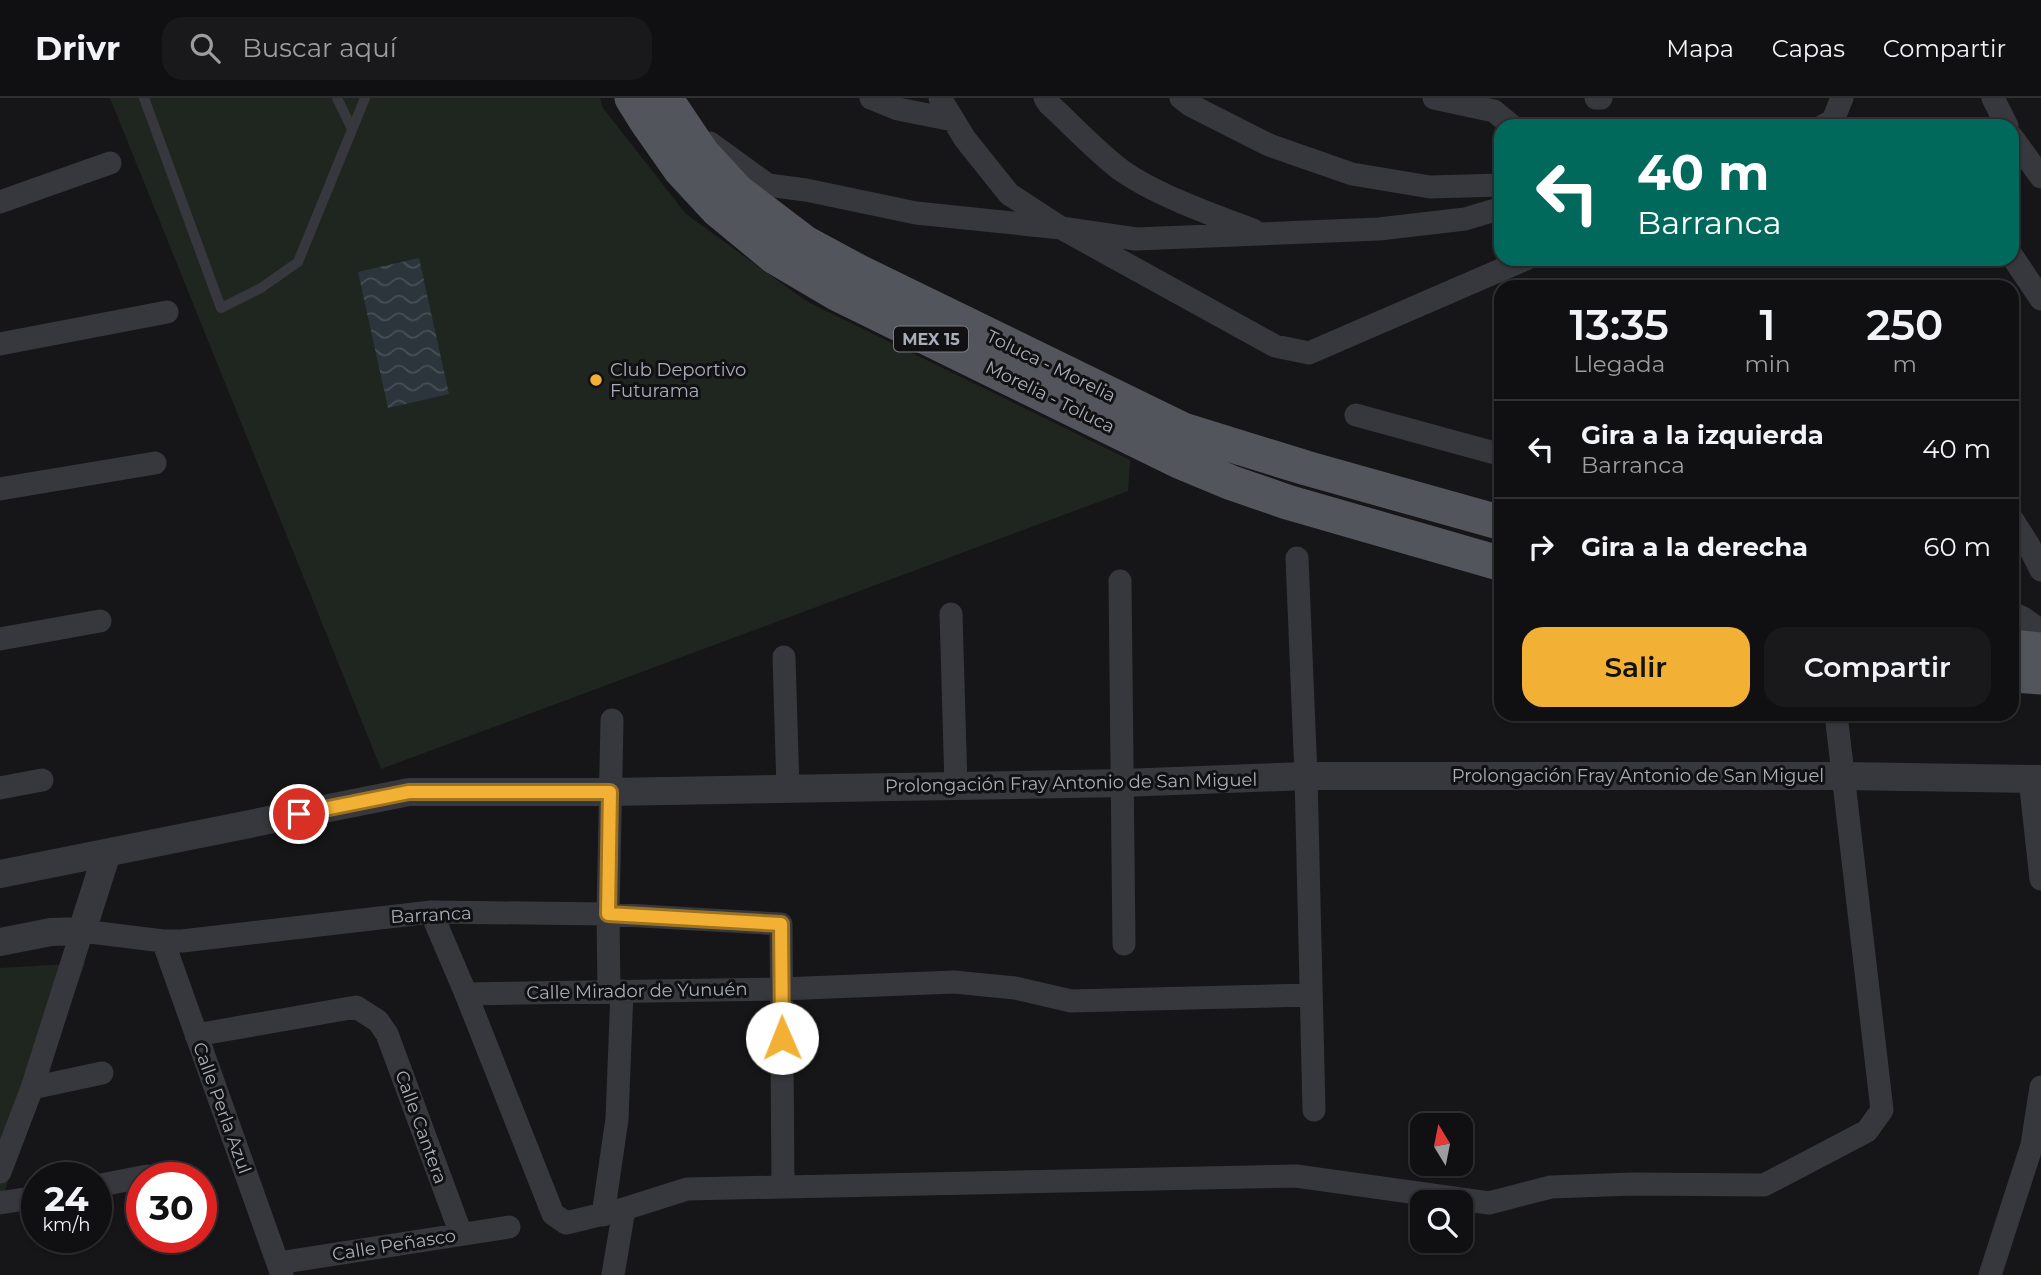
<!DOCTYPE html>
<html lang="es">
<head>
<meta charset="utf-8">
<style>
  :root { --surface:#101012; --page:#19191b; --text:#f1f3f6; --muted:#9c9d9f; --line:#303032; --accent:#f2b134 }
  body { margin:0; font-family:Montserrat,sans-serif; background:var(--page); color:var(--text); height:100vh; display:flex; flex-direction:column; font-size:26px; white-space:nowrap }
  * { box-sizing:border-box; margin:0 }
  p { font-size:23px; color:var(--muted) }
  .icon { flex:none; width:38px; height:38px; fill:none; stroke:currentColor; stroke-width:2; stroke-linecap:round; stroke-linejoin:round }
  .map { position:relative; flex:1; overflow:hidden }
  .details { position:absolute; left:1494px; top:182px; width:525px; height:441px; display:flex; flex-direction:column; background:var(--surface); border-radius:21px; box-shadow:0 2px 5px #0004,0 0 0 2px var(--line) }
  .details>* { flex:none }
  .hud { position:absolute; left:1494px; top:21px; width:525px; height:147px; border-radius:21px; box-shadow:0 2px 5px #0004,0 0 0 2px var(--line); background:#00695c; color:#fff; overflow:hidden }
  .needle { width:46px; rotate:350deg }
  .controls { position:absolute; left:1410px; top:1015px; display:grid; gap:14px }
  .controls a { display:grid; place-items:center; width:63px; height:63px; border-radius:14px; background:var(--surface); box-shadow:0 2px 5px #0004,0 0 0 2px var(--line); font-size:35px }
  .speed { position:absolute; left:21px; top:1064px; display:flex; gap:14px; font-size:35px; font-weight:700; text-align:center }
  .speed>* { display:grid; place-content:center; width:91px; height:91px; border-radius:50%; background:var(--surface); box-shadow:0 2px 5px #0004,0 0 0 2px var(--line); line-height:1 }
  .speed small { font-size:18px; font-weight:400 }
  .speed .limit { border:10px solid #d22; background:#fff; color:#111 }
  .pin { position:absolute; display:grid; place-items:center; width:60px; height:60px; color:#fff; margin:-30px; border:4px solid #fff; border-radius:50%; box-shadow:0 2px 7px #0007 }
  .me { position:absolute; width:77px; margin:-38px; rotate:359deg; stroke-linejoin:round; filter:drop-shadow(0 0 5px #0008) }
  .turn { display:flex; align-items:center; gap:24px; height:147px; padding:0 28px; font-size:32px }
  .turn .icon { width:91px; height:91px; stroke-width:2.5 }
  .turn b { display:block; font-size:49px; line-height:60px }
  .eta { display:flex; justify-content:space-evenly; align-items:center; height:119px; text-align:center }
  .eta b { font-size:42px; font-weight:600; line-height:49px }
  .action { display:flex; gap:14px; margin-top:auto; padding:14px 28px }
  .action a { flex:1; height:80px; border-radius:21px; background:var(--accent); color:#111; font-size:28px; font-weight:600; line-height:80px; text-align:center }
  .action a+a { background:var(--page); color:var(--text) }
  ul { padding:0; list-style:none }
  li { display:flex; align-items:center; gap:21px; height:98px; padding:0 28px; border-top:2px solid var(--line) }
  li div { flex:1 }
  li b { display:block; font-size:26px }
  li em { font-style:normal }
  header { display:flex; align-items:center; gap:42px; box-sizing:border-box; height:98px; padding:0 35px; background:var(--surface); border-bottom:2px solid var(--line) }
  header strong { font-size:33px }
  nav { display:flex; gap:38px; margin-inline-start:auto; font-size:24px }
  .search { width:490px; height:63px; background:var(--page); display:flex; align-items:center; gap:18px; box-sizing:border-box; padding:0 24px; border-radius:21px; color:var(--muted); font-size:26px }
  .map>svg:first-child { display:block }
  .green { fill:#1e261f }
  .water { fill:url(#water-waves) }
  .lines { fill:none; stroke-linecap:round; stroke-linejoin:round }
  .service { stroke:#37383d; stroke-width:10 }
  .minor { stroke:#37383d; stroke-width:23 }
  .tertiary { stroke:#37383d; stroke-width:28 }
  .primary { stroke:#53555c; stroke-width:35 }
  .route-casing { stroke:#9d7322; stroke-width:18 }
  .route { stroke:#f2b134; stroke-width:12 }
  .poi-dot { fill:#f2b134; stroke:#111113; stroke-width:2.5 }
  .labels { text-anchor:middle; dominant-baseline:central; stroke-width:6; stroke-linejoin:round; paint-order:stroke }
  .shield { fill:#111113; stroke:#7b7e86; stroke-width:2 }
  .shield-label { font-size:16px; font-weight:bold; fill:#a8adb8 }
  .street-label { font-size:18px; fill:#a8adb8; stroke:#111113 }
  .poi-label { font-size:18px; fill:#a8adb8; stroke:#111113; text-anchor:start }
</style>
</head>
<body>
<header>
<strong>Drivr</strong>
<div class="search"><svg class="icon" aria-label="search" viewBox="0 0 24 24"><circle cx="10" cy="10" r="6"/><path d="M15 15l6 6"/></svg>Buscar aquí</div>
<nav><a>Mapa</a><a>Capas</a><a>Compartir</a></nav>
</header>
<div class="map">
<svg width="2041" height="1177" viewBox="0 0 2041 1177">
  <defs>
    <pattern id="water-waves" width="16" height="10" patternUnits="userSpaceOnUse" patternTransform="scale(1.75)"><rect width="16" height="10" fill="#2c353c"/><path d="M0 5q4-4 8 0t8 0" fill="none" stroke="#485056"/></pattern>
  </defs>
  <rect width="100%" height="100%" fill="#161618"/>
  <path class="green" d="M110 0H600L603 10 686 116 806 203 1130 362 1128 393 381 671Z
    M85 865 0 1106V870Z"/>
  <path class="water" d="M419 160 449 296 388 310 358 174Z"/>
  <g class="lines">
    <path class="service" d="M144 0 221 210 261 190 298 164 365 0
      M337 0 352 31"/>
    <path class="minor" d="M871 0 898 11 953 22
      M940 0 965 41 1009 96 1061 130 1275 248 1309 255 1526 161
      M1045 0 1049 6C1073 28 1096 53 1121 72 1156 97 1213 117 1253 132
      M1181 0 1190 7 1269 47 1352 76 1430 89 1502 87
      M1434 0 1494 13 1512 28
      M1596 0H1601
      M1993 0 2007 28
      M1823 28 1833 22 1842 0
      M2012 39 2041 79
      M710 45 768 87 806 92 916 115 1061 130 1136 141 1379 131 1465 121 1502 110
      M0 104 110 65
      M2012 158 2041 201
      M0 246 167 214
      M1356 317 1502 357
      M0 391 155 365
      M2012 421 2028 446 2041 472
      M1297 460 1306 678 1314 1012
      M1120 483 1124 846
      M2012 515 2023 520 2041 533
      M951 516 956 688
      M0 541 100 523
      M784 559 788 691
      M2030 681 2041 781
      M0 690 42 682
      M431 814 466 896 553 1116 566 1125 624 1111 687 1091 1296 1078 1489 1105 1551 1089 1633 1086 1764 1087 1867 1033 1882 1012 1836 616
      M163 843 282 1177
      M609 893 608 816 612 622
      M466 896 781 891 954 884 1015 890 1071 903 1310 897
      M196 937 356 909 378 923 387 936 461 1136
      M32 990 102 975
      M0 1074 32 990 82 833 163 843H182L431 814 608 816 781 826 783 1089
      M96 1088 147 1078
      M0 1105 37 1099
      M603 1117 617 1021 622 893
      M278 1165 509 1129
      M613 1177 624 1111
      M1990 1177 2032 1047 2041 989"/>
    <path class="tertiary" d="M0 776 409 694H610L956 688 1123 685 1306 678H1843L2041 681
      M0 844 51 834 82 833 107 755"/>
    <path class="primary" d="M632 0 647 24 680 71 718 112 775 159 836 195 1179 363 1232 385 1287 404 1502 466
      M665 0 702 55 738 94 805 145 859 174 1183 332 1306 370 1502 425
      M2012 549 2041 552
      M2012 577 2041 579"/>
  </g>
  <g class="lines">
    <defs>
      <path id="route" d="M299 716 409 694H610L608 816 781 826 782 940"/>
    </defs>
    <use href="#route" class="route-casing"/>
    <use href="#route" class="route"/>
  </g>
  <circle class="poi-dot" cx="596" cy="282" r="7"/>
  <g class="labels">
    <rect class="shield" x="894" y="228.5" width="74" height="25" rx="5"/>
    <g class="shield-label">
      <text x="931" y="241">MEX 15</text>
    </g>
    <g class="street-label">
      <text transform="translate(1051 268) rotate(26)">Toluca - Morelia</text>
      <text transform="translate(1050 299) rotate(26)">Morelia - Toluca</text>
      <text x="1638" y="678">Prolongación Fray Antonio de San Miguel</text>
      <text transform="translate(1071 685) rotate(-1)">Prolongación Fray Antonio de San Miguel</text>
      <text transform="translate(431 817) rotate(-3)">Barranca</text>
      <text transform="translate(637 893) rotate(-1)">Calle Mirador de Yunuén</text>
      <text transform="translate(222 1010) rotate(70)">Calle Perla Azul</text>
      <text transform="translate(421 1029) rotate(70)">Calle Cantera</text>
      <text transform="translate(394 1147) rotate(-9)">Calle Peñasco</text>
    </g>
    <g class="poi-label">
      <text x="610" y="272">Club Deportivo<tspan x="610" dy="21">Futurama</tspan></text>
    </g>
  </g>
</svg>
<div class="controls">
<a><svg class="needle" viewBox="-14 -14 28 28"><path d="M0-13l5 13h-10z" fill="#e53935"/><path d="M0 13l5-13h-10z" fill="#9c9d9f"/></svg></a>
<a><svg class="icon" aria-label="search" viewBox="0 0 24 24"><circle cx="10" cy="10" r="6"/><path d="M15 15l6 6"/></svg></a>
</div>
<div class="speed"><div>24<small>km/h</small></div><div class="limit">30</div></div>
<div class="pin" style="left:299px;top:716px;background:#d93025"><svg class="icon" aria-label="arrive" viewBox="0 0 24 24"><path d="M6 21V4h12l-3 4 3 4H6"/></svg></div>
<svg class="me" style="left:782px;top:940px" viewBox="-20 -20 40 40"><circle r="19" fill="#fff"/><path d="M0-13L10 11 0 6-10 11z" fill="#f2b134"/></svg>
<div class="hud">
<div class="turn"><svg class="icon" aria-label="left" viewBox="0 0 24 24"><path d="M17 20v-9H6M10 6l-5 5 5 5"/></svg><div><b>40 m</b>Barranca</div></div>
</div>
<section class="details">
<div class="eta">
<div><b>13:35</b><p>Llegada</p></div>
<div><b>1</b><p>min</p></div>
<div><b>250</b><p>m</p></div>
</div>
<ul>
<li><svg class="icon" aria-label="left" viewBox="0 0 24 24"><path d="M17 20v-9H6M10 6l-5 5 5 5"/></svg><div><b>Gira a la izquierda</b><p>Barranca</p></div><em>40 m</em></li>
<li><svg class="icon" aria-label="right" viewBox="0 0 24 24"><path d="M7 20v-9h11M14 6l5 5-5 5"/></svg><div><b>Gira a la derecha</b></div><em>60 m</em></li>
</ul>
<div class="action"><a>Salir</a><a>Compartir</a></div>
</section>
</div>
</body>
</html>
